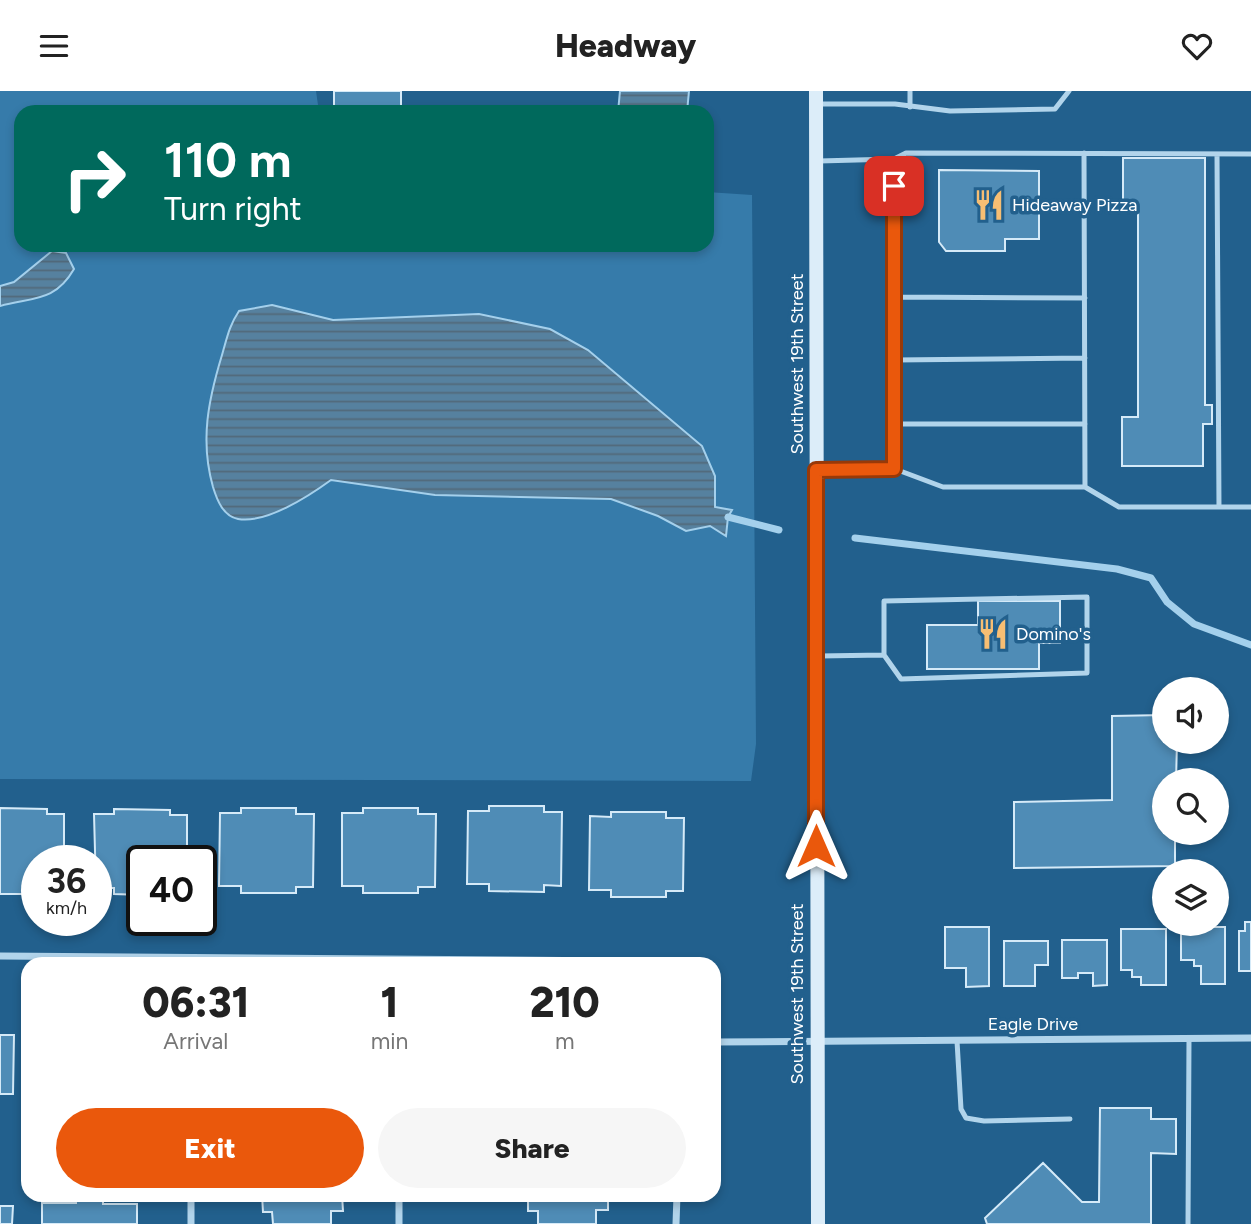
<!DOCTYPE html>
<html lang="en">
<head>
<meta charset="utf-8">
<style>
  :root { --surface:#fff; --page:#f6f6f6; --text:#222; --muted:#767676; --accent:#ea580c }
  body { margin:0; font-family:Figtree,sans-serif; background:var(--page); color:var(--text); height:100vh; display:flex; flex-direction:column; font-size:26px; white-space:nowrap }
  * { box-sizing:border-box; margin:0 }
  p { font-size:23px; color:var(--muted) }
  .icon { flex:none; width:38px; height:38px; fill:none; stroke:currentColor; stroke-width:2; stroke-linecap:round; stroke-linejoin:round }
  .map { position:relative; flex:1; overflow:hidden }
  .sheet { position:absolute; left:21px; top:866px; width:700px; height:245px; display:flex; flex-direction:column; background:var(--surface); border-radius:21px; box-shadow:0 4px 10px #0003 }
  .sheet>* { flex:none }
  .guide { position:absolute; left:14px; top:14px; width:700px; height:147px; border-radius:21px; box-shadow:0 4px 10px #0003; background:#00695c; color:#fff; overflow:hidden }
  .fabs { position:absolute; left:1152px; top:586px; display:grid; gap:14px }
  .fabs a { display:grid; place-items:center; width:77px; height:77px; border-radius:50%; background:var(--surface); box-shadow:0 4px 10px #0003; font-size:35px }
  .speed { position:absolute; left:21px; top:754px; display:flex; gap:14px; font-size:35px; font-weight:700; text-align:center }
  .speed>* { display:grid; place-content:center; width:91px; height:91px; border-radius:50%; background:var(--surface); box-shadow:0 4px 10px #0003; line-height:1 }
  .speed small { font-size:18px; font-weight:400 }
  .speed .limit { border:4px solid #111; border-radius:10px; background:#fff; color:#111 }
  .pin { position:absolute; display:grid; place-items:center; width:60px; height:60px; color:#fff; margin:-30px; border-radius:14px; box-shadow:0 4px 10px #0006 }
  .me { position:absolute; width:77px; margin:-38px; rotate:0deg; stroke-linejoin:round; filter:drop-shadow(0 0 5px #0008) }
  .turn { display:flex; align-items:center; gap:24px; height:147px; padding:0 35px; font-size:32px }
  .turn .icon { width:91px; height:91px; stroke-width:2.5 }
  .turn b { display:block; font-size:49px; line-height:60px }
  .eta { display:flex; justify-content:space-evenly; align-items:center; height:119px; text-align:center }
  .eta b { font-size:42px; font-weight:800; line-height:49px }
  .primary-button { display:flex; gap:14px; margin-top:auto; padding:14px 35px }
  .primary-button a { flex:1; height:80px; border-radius:42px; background:var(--accent); color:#fff; font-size:28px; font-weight:800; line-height:80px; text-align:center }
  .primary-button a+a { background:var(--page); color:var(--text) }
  header { display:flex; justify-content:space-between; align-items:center; height:91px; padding:0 35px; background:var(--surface); font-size:32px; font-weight:800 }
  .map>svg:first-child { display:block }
  .green { fill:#367baa }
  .water { fill:url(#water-rules); stroke:#a4d0ec; stroke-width:2 }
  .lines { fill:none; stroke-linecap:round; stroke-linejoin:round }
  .stream { stroke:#a4d0ec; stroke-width:7 }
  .building { fill:#4f8cb6; stroke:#d5eaf8; stroke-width:2 }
  .lane { stroke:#b1d4eb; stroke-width:5 }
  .street { stroke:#b1d4eb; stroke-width:7 }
  .secondary { stroke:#dcedf9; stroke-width:14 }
  .route-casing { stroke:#983908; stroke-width:18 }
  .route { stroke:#ea580c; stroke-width:12 }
  .labels { text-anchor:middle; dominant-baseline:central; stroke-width:7; stroke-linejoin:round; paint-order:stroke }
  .poi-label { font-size:18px; fill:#fff; stroke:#22608d; text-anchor:start }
  .street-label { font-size:18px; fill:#fff; stroke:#22608d }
</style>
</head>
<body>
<header><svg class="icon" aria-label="menu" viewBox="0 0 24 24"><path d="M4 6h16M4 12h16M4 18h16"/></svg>Headway<svg class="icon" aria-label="heart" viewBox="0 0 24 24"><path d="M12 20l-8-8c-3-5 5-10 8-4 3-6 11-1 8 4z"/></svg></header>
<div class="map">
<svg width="1251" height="1133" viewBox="0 0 1251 1133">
  <defs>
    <pattern id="water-rules" width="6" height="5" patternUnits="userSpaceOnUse" patternTransform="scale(1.75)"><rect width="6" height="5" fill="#56819f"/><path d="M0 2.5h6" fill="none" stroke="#52697a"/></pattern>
  </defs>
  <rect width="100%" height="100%" fill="#22608d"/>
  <path class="green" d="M0 0H316L319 21H21V154H707V101L752 104 756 653 751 690 0 688Z"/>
  <path class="water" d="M620 0H689L687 21H618Z
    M52 160 66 162 74 178C55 211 33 206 0 215V195L14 191Z
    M272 214 333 229 479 223 550 238 588 259 702 355 715 385V416L732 419 728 426 726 445 710 435 686 440 658 425 611 408 435 404 331 389C309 405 266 433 238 428 223 425 217 409 213 396 200 350 208 310 222 264 227 247 229 235 239 220Z"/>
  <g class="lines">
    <path class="stream" d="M728 426 779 439
      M855 447 1117 478 1151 487 1167 511 1194 533 1251 554"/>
  </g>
  <path class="building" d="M334 0H401V21H334Z
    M1123 67H1205V314H1212V333H1203V375H1122V326H1138V116H1123Z
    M939 79 1039 80V148H1005V160H946L939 151Z
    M978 510H1060V552H1039V578H927V534H978Z
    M1164 624V651H1177L1176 690H1164V742H1175V775L1014 777V711L1112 709V625Z
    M489 715H544V721H562L561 795 544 794V801L489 800V793H467L468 720H489Z
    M0 717 47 718V723H64V770H37V803H0Z
    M241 717H296V723H314L313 796H296V802H241V795H219L220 722H241Z
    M363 717H418V723H436L435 796H418V802H363V795H342V722H363Z
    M114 718 170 719V724H187V770H142V804L114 803V797H96L94 723H114Z
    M611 721H666V727H684L683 800H666V806H611V799H589L590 725 611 726Z
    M1245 831H1251V880H1239V840H1245Z
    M945 836H989V895L966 896V877H945Z
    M1181 836H1225V893H1201V875H1194V869H1181Z
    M1121 838H1166V894H1141V886H1132V879H1121Z
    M1062 849H1107V894L1093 895V882H1078V887H1062Z
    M1004 850H1048V874H1035V895H1004Z
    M0 944H14L13 1003H0Z
    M1100 1017H1151V1028H1176V1063L1151 1062V1133H987L985 1127 1043 1072 1082 1111H1099Z
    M76 1104H103V1113H137V1133H42V1112H76Z
    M262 1104H342L343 1120H331V1133H273L272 1121H263Z
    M528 1104H608V1119H596V1133H538V1120H528Z
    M0 1115H13L12 1133H0Z"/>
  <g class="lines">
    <path class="lane" d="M910 0V16
      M819 13H895L950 20 1055 18 1069 0
      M1084 62 1085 396
      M1217 63 1219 416
      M819 70 894 68 906 62 1251 63
      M895 206 1085 207
      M895 269 1085 267
      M895 333H1085
      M895 378 943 396H1085L1119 416H1251
      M820 379 895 378 894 68
      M819 565 884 564V510L1087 506V582L901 588 884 564
      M957 950 961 1018 966 1027 984 1030 1070 1028
      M1188 1133 1189 948"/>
    <path class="street" d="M0 865 619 870 648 873
      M714 951 1251 947
      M399 1104V1133
      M191 1133V1104
      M676 1133 677 1104"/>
    <path class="secondary" d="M816 0 818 1133"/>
  </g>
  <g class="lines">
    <defs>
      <path id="route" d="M816 755V379L894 378V95"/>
    </defs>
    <use href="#route" class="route-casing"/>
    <use href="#route" class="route"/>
  </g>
  <defs>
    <symbol id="restaurant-bare" viewBox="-9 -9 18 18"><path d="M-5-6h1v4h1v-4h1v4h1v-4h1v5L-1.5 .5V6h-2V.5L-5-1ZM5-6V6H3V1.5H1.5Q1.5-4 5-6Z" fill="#f7be73" stroke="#22608d" stroke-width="2.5" paint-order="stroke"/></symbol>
  </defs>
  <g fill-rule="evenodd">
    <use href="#restaurant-bare" x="967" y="92" width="44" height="44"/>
    <use href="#restaurant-bare" x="971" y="521" width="44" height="44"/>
  </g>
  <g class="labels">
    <g class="poi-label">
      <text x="1012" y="114">Hideaway Pizza</text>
      <text x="1016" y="543">Domino's</text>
    </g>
    <g class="street-label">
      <text transform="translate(797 273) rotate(-90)">Southwest 19th Street</text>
      <text transform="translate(797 903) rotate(-90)">Southwest 19th Street</text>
      <text x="1033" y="933">Eagle Drive</text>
    </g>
  </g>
</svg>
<div class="fabs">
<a><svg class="icon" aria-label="sound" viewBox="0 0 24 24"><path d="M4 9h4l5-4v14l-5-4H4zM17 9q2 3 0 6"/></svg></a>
<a><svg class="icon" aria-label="search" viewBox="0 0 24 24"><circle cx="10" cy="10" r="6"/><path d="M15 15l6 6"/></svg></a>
<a><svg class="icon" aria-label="layers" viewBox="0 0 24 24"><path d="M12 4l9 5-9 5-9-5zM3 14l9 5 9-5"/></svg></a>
</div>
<div class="speed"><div>36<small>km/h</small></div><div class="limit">40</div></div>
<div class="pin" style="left:894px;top:95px;background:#d93025"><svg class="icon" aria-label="arrive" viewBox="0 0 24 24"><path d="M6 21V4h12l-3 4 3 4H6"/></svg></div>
<svg class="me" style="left:816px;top:755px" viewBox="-20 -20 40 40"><path d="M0-17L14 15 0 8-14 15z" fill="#ea580c" stroke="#fff" stroke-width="4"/></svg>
<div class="guide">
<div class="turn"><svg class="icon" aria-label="right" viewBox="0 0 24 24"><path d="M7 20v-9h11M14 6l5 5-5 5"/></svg><div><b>110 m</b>Turn right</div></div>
</div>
<section class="sheet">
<div class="eta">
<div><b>06:31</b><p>Arrival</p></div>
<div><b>1</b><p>min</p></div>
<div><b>210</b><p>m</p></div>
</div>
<div class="primary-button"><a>Exit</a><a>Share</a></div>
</section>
</div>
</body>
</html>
